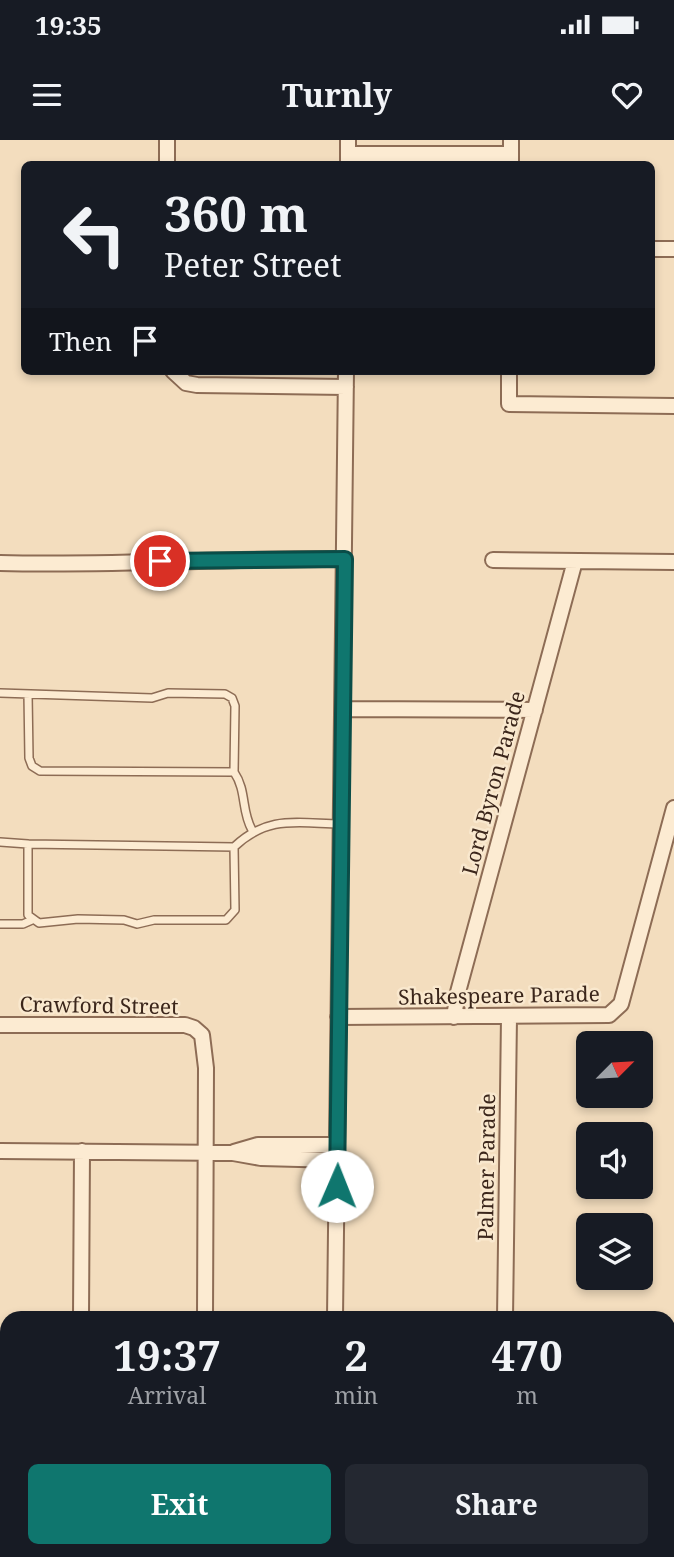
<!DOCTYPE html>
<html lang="en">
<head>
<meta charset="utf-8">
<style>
  :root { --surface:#171b24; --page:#242831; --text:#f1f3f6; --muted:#9ea1a6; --accent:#0f766e }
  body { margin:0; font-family:"Noto Serif",serif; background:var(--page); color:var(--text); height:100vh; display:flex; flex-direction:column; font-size:26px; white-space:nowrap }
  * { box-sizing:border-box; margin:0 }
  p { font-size:23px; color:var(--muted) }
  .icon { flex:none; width:38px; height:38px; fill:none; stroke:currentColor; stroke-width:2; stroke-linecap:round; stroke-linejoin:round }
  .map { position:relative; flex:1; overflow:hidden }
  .panel { position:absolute; left:0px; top:1171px; width:676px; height:247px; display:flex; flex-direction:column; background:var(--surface); border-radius:21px 21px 0 0; box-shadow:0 4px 10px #0003 }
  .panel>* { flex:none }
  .banner { position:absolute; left:21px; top:21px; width:634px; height:214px; border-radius:10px; box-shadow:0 4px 10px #0003; background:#171b24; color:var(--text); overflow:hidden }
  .needle { width:46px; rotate:66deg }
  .controls { position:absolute; left:576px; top:891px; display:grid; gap:14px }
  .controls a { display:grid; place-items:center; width:77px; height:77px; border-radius:10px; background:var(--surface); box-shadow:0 4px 10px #0003; font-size:35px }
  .pin { position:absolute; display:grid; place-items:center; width:60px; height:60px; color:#fff; margin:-30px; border:4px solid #fff; border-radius:50%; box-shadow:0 2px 7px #0007 }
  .me { position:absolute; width:77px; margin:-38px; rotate:1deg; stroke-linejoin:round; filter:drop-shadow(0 0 5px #0008) }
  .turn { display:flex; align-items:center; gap:24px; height:147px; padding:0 28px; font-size:32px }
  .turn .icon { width:91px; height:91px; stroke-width:2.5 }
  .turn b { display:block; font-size:49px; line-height:60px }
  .then { display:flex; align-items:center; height:66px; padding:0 28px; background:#0003; gap:14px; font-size:26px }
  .eta { display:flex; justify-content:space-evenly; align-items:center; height:119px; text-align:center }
  .eta b { font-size:42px; font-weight:700; line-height:49px }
  .button { display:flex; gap:14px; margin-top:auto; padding:14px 28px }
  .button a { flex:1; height:80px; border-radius:10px; background:var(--accent); color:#fff; font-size:28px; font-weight:700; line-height:80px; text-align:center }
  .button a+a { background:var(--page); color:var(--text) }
  .status { display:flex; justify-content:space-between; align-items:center; height:49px; padding:0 35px; background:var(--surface); direction:ltr }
  .status svg { height:19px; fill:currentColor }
  header { display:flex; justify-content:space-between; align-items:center; height:91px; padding:0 28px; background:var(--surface); font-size:32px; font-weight:700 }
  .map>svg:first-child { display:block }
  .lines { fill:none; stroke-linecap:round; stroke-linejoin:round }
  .service-casing { stroke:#8d6c55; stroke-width:10 }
  .minor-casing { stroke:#8d6c55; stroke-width:18 }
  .service { stroke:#fcebd2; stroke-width:7 }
  .minor { stroke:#fcebd2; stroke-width:14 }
  .route-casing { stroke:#0a4d48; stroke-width:18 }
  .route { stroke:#0f766e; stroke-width:12 }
  .labels { text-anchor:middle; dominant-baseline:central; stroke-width:5; stroke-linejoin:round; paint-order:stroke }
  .street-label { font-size:21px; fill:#3b261b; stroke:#f9e8ce }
</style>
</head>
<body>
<div class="status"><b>19:35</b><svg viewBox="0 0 49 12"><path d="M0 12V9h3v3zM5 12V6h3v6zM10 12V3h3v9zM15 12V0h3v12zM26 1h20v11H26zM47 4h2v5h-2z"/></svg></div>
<header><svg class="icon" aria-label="menu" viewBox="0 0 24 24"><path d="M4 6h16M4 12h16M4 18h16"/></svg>Turnly<svg class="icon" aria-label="heart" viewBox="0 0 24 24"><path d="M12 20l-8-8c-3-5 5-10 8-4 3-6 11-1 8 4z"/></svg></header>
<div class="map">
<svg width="674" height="1417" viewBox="0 0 674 1417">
  <rect width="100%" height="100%" fill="#f3ddbe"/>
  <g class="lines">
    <defs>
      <path id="service" d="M0 553 152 558 168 553 225 554 232 558 235 566 234 632
        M28 554 29 618 32 626 40 631 234 632C247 651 241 671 252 690
        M0 702 28 704
        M234 707 28 704V775L39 783 78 779 124 780 137 784 154 780H226L235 770 234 707C268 675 296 683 340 684
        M0 784H23L32 780"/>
      <path id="minor" d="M348 14H511
        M167 24V0
        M348 24V0
        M511 24V0
        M651 109H674
        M173 231 186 243 197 245 346 247
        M509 231V264L674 266
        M493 420 674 422
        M0 423C115 426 230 418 345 419
        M343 569 535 570
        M338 877 609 875 621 864 674 668
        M454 877 458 852 575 421
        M0 885H185L194 888 202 895 206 928 205 1178
        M0 1011 233 1013 261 1018 337 1020
        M234 1012 258 1005H337
        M81 1178 82 1011
        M335 1178 346 231
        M505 1178 509 877
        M202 1417V1410
        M333 1417V1410"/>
    </defs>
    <use href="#service" class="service-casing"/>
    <use href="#minor" class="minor-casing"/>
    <use href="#service" class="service"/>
    <use href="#minor" class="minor"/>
  </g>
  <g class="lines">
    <defs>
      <path id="route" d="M160 421 345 419 337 1046"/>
    </defs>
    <use href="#route" class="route-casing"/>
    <use href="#route" class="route"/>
  </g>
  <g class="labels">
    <g class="street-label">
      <text transform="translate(493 643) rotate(-75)">Lord Byron Parade</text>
      <text transform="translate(499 855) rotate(-1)">Shakespeare Parade</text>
      <text transform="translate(99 865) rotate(1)">Crawford Street</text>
      <text transform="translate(486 1027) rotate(-89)">Palmer Parade</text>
    </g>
  </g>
</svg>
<div class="controls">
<a><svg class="needle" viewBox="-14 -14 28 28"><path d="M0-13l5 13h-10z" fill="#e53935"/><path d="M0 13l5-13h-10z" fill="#9ea1a6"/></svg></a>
<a><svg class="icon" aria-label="sound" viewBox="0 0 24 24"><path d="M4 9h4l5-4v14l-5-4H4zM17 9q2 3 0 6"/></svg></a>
<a><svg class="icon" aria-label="layers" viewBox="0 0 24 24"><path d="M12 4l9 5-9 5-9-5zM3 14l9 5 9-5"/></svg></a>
</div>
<div class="pin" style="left:160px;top:421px;background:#d93025"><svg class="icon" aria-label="arrive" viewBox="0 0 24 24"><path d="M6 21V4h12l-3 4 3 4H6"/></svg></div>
<svg class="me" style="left:337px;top:1046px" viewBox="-20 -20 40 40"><circle r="19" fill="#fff"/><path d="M0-13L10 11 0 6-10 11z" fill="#0f766e"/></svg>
<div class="banner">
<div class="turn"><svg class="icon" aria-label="left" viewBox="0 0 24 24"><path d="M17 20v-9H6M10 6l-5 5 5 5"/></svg><div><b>360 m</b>Peter Street</div></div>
<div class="then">Then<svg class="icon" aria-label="arrive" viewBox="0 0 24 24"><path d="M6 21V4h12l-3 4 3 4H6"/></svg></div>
</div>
<section class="panel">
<div class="eta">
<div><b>19:37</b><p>Arrival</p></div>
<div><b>2</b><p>min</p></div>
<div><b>470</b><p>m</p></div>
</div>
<div class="button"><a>Exit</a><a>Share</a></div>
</section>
</div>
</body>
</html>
